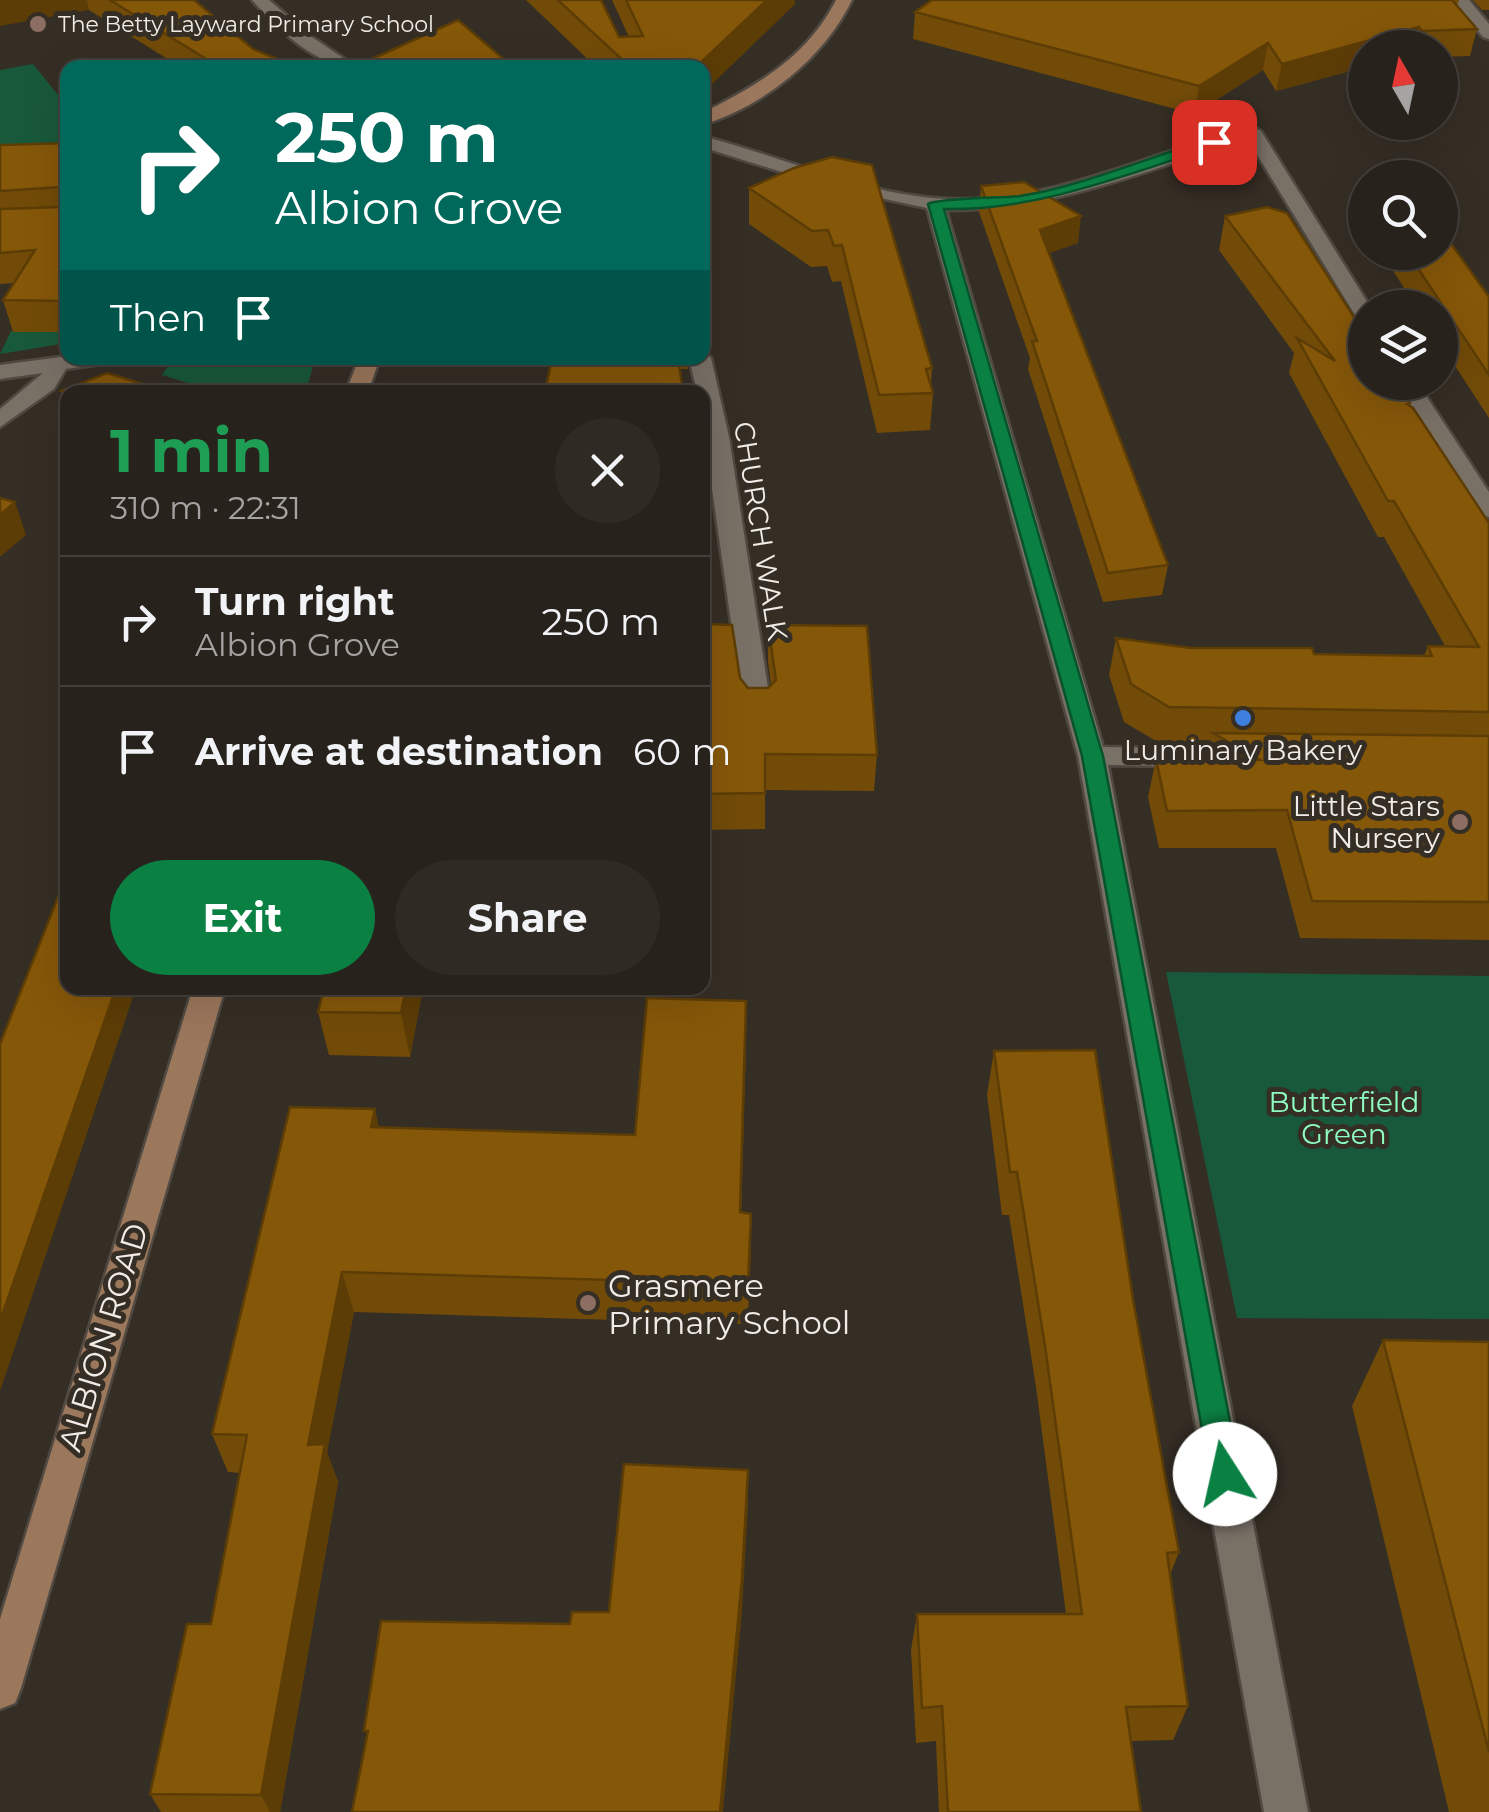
<!DOCTYPE html>
<html lang="en">
<head>
<meta charset="utf-8">
<style>
  :root { --surface:#28221c; --page:#302a25; --text:#f1f3f6; --muted:#a5a4a3; --line:#443f3b; --accent:#0b8043 }
  body { margin:0; font-family:Montserrat,sans-serif; background:var(--page); color:var(--text); height:100vh; display:flex; flex-direction:column; font-size:38px; white-space:nowrap }
  * { box-sizing:border-box; margin:0 }
  p { font-size:32px; color:var(--muted) }
  .icon { flex:none; width:55px; height:55px; fill:none; stroke:currentColor; stroke-width:2; stroke-linecap:round; stroke-linejoin:round }
  .map { position:relative; flex:1; overflow:hidden }
  .sheet { position:absolute; left:60px; top:385px; width:650px; height:610px; display:flex; flex-direction:column; background:var(--surface); border-radius:20px; box-shadow:0 10px 40px #0002,0 0 0 2px var(--line) }
  .sheet>* { flex:none }
  .hud { position:absolute; left:60px; top:60px; width:650px; height:305px; border-radius:20px; box-shadow:0 10px 40px #0002,0 0 0 2px var(--line); background:#00695c; color:#fff; overflow:hidden }
  .needle { width:65px; rotate:351deg }
  .controls { position:absolute; left:1348px; top:30px; display:grid; gap:20px }
  .controls a { display:grid; place-items:center; width:110px; height:110px; border-radius:50%; background:var(--surface); box-shadow:0 10px 40px #0002,0 0 0 2px var(--line); font-size:50px }
  .pin { position:absolute; display:grid; place-items:center; width:85px; height:85px; color:#fff; margin:-42px; border-radius:20px; box-shadow:0 5px 15px #0006 }
  .me { position:absolute; width:110px; margin:-55px; rotate:350deg; stroke-linejoin:round; filter:drop-shadow(0 0 8px #0008) }
  .turn { display:flex; align-items:center; gap:35px; height:210px; padding:0 50px; font-size:45px }
  .turn .icon { width:130px; height:130px; stroke-width:2.5 }
  .turn b { display:block; font-size:70px; line-height:85px }
  .then { display:flex; align-items:center; height:95px; padding:0 50px; background:#0003; gap:20px; font-size:38px }
  .round { display:grid; place-items:center; flex:none; width:105px; height:105px; border-radius:52px; background:var(--page) }
  .headline { display:flex; align-items:center; justify-content:space-between; height:170px; padding:0 50px }
  h1 { font-size:60px; font-weight:700; line-height:75px; color:#1e9e55 }
  .cta { display:flex; gap:20px; margin-top:auto; padding:20px 50px }
  .cta a { flex:1; height:115px; border-radius:60px; background:var(--accent); color:#fff; font-size:40px; font-weight:700; line-height:115px; text-align:center }
  .cta a+a { background:var(--page); color:var(--text) }
  ul { padding:0; list-style:none }
  li { display:flex; align-items:center; gap:30px; height:130px; padding:0 50px; border-top:2px solid var(--line) }
  li div { flex:1 }
  li b { display:block; font-size:38px }
  li em { font-style:normal }
  .map>svg:first-child { display:block }
  .green { fill:#19593b }
  .lines { fill:none; stroke-linecap:round; stroke-linejoin:round }
  .minor-casing { stroke:#4f4942; stroke-width:5 }
  .secondary-casing { stroke:#4f4942; stroke-width:5 }
  .minor { fill:#797066; fill-rule:evenodd }
  .secondary { fill:#9b775c; fill-rule:evenodd }
  .wall { fill:#724b08 }
  .shaded-wall { fill:#5d3d06 }
  .building { fill:#855709; stroke:#5d3d06; stroke-width:2.5 }
  .route { fill:#0b8043; stroke:#07532c; stroke-width:2.5 }
  .education-dot { fill:#8d6e63; stroke:#352e25; stroke-width:4 }
  .shop-dot { fill:#3f7fe0; stroke:#352e25; stroke-width:4 }
  .labels { text-anchor:middle; dominant-baseline:central; stroke-width:10; stroke-linejoin:round; paint-order:stroke }
  .far-poi-label { font-size:22px; fill:#f1ece7; stroke:#352e25; text-anchor:start }
  .street-label { font-size:28px; fill:#f1ece7; stroke:#352e25 }
  .poi-label { font-size:28px; fill:#f1ece7; stroke:#352e25 }
  .park-label { font-size:28px; fill:#8efdc2; stroke:#352e25 }
  .near-poi-label { font-size:32px; fill:#f1ece7; stroke:#352e25; text-anchor:start }
  .near-street-label { font-size:32px; fill:#f1ece7; stroke:#352e25 }
</style>
</head>
<body>
<div class="map">
<svg width="1489" height="1812" viewBox="0 0 1489 1812">
  <rect width="100%" height="100%" fill="#352e25"/>
  <path class="green" d="M33 64 67 106V158L0 160V70Z
    M11 331 67 332V343L0 354Z
    M189 358H315L306 392H217L162 375 170 363Z
    M1166 972 1489 976V1319L1237 1318Z"/>
  <g class="lines">
    <defs>
      <path id="minor" d="M252 0H269L312 37 358 68C318 68 278 30 252 0Z
        M1452 0H1469L1489 24V39L1483 37Z
        M1252 126 1261 131 1371 308H1365V321L1355 315 1247 138C1149 170 1051 211 946 210L1103 747 1246 749 1256 751 1260 758 1256 765 1246 767 1108 765 1308 1812H1264L1078 756 927 208 833 188 702 147V136C784 157 863 195 947 199 1054 204 1152 152 1252 126Z
        M702 352 711 358 729 437 772 714 768 720H748L744 714 702 418V392H697L689 358H702Z
        M68 356 111 358 108 363 66 369 54 389 0 427V409L43 373 0 379V365Z
        M1395 382H1417L1489 492V517L1481 515Z"/>
      <path id="secondary" d="M836 0H852C824 58 764 106 702 125V113C757 86 808 56 836 0Z
        M359 358H380L368 392H346Z
        M193 988H225L21 1688 15 1703 0 1709V1619Z"/>
    </defs>
    <use href="#minor" class="minor-casing"/>
    <use href="#secondary" class="secondary-casing"/>
    <use href="#minor" class="minor"/>
    <use href="#secondary" class="secondary"/>
  </g>
  <path class="wall" d="M0 0H194L253 49 299 68H182L89 10Z
    M526 0H601L619 37H629L612 0H795V4L702 68H597Z
    M932 0H1459L1457 6 1477 29 1470 56 1440 57V48H1365V67L1276 91 1263 70 1194 114 913 39 915 12Z
    M1473 0H1489V10H1482Z
    M68 143V332H13L3 300 14 283 0 284V145Z
    M794 168 932 368 931 385 933 393 930 430 877 433 841 281 832 282 827 266 811 267 749 224V188Z
    M981 186 1078 243 1049 253 1168 565 1162 595 1103 602 1028 369 1030 358 979 212Z
    M1225 216 1409 405 1489 523V940L1300 938 1276 848H1159L1148 797 1156 759 1207 760 1210 745 1161 744 1124 722 1109 675 1116 638 1191 648 1314 654 1424 656 1428 646H1445L1384 537H1378L1289 373 1294 353 1219 250Z
    M1381 252H1440L1489 297V418L1440 343V308H1417Z
    M552 358H687L688 369H680Z
    M61 391 68 392V412Z
    M702 557 708 603V624L740 678 748 688H768L771 685 768 661V625L877 755 874 791 765 790V829L702 830Z
    M423 988 410 1057 329 1055 318 1012Z
    M746 1043 741 1212 751 1214 748 1324 354 1312 327 1452 338 1482 280 1812H161L150 1794 211 1624 240 1473 228 1472 212 1434 379 1128 635 1135Z
    M994 1051 1133 1299 1179 1552 1170 1575 1188 1706 1173 1740 1131 1741 1141 1812H939L936 1741 916 1743 911 1650 917 1614H1066L1036 1387 1009 1215H1002L987 1095Z
    M1383 1340 1489 1342V1812H1449L1352 1406Z"/>
  <path class="shaded-wall" d="M0 0H87L89 10 0 26Z
    M767 0H795V4L702 94V68H695Z
    M1419 27 1414 48H1365V67L1276 91 1282 64Z
    M1268 43 1263 70 1194 114 1199 86Z
    M1081 216 1078 243 1037 257 1040 230Z
    M68 291V322L62 301Z
    M15 502 26 535 0 557V515Z
    M708 603 709 639 702 648V611Z
    M116 988H136L0 1391V1321Z
    M406 988H423L410 1057 401 1013Z
    M746 1001V1043L740 1253V1212Z
    M375 1109 384 1150 371 1127Z
    M751 1214V1254L748 1324V1284Z
    M342 1272 354 1312 327 1452 338 1482 280 1812H270L261 1795 308 1445Z
    M748 1470V1505L742 1612 723 1812H720Z"/>
  <path class="building" d="M110 0H194L253 49 299 68H221Z
    M558 0H601L619 37 643 36 626 0H767L695 68H631Z
    M932 0H1452L1477 29 1422 31 1419 27 1282 64 1268 43 1199 86 915 12Z
    M458 20 514 68H352Z
    M68 143V291L62 301 3 300 35 250 0 253V209L60 207 64 203 60 187 0 191V145Z
    M832 157 872 165 932 368 926 369 933 393 879 395 842 245 834 246 828 230 812 231 749 188 794 168Z
    M1024 182 1081 216 1040 230 1168 565 1108 573 1032 341H1037L981 186Z
    M1267 207 1287 213 1365 334V382H1397L1410 403 1407 404 1413 408 1489 523V712L1169 707 1131 684 1116 638 1191 648H1312L1314 654 1432 656 1428 646 1479 647 1394 501H1388L1297 338 1335 361 1225 216Z
    M1440 228 1489 297V375L1407 252H1440Z
    M552 358H678L683 392H545Z
    M107 373 163 390 166 392H68V395L61 391Z
    M443 391H527V392H442Z
    M0 498 15 502 0 515Z
    M702 557 708 603 702 611Z
    M702 624 732 625 740 678 748 688H768L776 680 768 625 867 626 877 755 765 754V793L702 794Z
    M1213 733 1489 736V902L1312 901 1287 810 1167 811 1156 759 1260 760Z
    M68 872V988H116L0 1321V1044Z
    M324 988H406L401 1013 318 1012Z
    M647 998 746 1001 740 1212 751 1214 748 1284 342 1272 308 1445 325 1444 261 1795 150 1794 187 1624H211L247 1435 212 1434 290 1107 375 1109 371 1127 635 1135Z
    M1095 1050 1133 1299 1179 1552 1167 1553 1188 1706 1126 1707 1141 1812H948L942 1706 922 1708 917 1614H1082L1045 1346 1017 1172H1010L994 1051Z
    M1383 1340 1489 1342V1752Z
    M624 1464 748 1470 742 1578 720 1812H352L368 1731H364L381 1621 570 1624 572 1612H609Z"/>
  <path class="route" d="M1214 138 1221 142 1219 145C1130 173 1039 211 944 209L1103 756 1240 1474 1235 1483 1225 1487 1215 1483 1210 1474 1082 756 928 204C938 198 1001 198 1020 196 1080 187 1154 155 1214 138Z"/>
  <g class="education-dot">
    <circle cx="38" cy="24" r="10"/>
    <circle cx="1460" cy="822" r="10"/>
    <circle cx="588" cy="1303" r="10"/>
  </g>
  <circle class="shop-dot" cx="1243" cy="718" r="10"/>
  <g class="labels">
    <g class="far-poi-label">
      <text x="58" y="24">The Betty Layward Primary School</text>
    </g>
    <g class="street-label">
      <text transform="translate(761 531) rotate(81)">CHURCH WALK</text>
    </g>
    <g class="poi-label">
      <text x="1243" y="750">Luminary Bakery</text>
      <text x="1440" y="806" text-anchor="end">Little Stars<tspan x="1440" dy="32">Nursery</tspan></text>
    </g>
    <g class="park-label">
      <text x="1344" y="1102">Butterfield<tspan x="1344" dy="32">Green</tspan></text>
    </g>
    <g class="near-poi-label">
      <text x="608" y="1285">Grasmere<tspan x="608" dy="37">Primary School</tspan></text>
    </g>
    <g class="near-street-label">
      <text transform="translate(103 1337) rotate(-73)">ALBION ROAD</text>
    </g>
  </g>
</svg>
<div class="controls">
<a><svg class="needle" viewBox="-14 -14 28 28"><path d="M0-13l5 13h-10z" fill="#e53935"/><path d="M0 13l5-13h-10z" fill="#a5a4a3"/></svg></a>
<a><svg class="icon" aria-label="search" viewBox="0 0 24 24"><circle cx="10" cy="10" r="6"/><path d="M15 15l6 6"/></svg></a>
<a><svg class="icon" aria-label="layers" viewBox="0 0 24 24"><path d="M12 4l9 5-9 5-9-5zM3 14l9 5 9-5"/></svg></a>
</div>
<div class="pin" style="left:1214px;top:142px;background:#d93025"><svg class="icon" aria-label="arrive" viewBox="0 0 24 24"><path d="M6 21V4h12l-3 4 3 4H6"/></svg></div>
<svg class="me" style="left:1225px;top:1474px" viewBox="-20 -20 40 40"><circle r="19" fill="#fff"/><path d="M0-13L10 11 0 6-10 11z" fill="#0b8043"/></svg>
<div class="hud">
<div class="turn"><svg class="icon" aria-label="right" viewBox="0 0 24 24"><path d="M7 20v-9h11M14 6l5 5-5 5"/></svg><div><b>250 m</b>Albion Grove</div></div>
<div class="then">Then<svg class="icon" aria-label="arrive" viewBox="0 0 24 24"><path d="M6 21V4h12l-3 4 3 4H6"/></svg></div>
</div>
<section class="sheet">
<div class="headline"><div><h1>1 min</h1><p>310 m · 22:31</p></div><a class="round"><svg class="icon" aria-label="close" viewBox="0 0 24 24"><path d="M6 6l12 12M18 6L6 18"/></svg></a></div>
<ul>
<li><svg class="icon" aria-label="right" viewBox="0 0 24 24"><path d="M7 20v-9h11M14 6l5 5-5 5"/></svg><div><b>Turn right</b><p>Albion Grove</p></div><em>250 m</em></li>
<li><svg class="icon" aria-label="arrive" viewBox="0 0 24 24"><path d="M6 21V4h12l-3 4 3 4H6"/></svg><div><b>Arrive at destination</b></div><em>60 m</em></li>
</ul>
<div class="cta"><a>Exit</a><a>Share</a></div>
</section>
</div>
</body>
</html>
